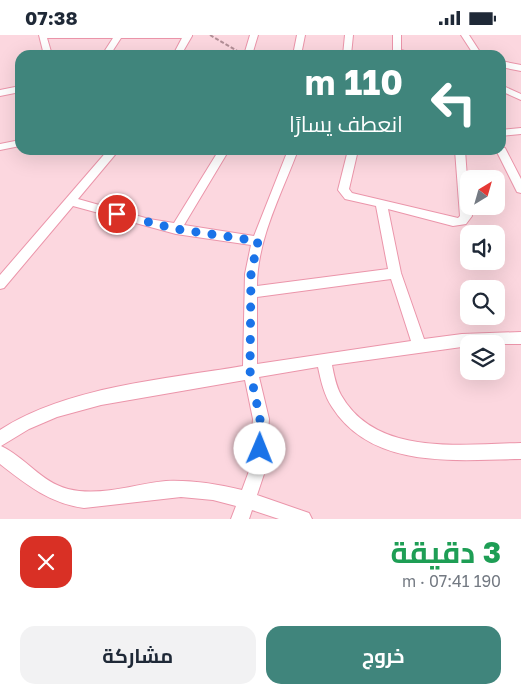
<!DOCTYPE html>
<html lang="ar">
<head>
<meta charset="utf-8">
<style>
  :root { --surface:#fff; --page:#f2f2f3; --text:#1f2937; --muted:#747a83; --accent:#40857c }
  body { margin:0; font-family:"Golos Text",Cairo,sans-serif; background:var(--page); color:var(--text); direction:rtl; height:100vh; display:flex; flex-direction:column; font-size:19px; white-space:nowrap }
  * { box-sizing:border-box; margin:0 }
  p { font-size:16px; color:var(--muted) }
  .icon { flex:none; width:28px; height:28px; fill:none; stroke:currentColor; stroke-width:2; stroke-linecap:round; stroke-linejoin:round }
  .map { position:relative; height:484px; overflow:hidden; direction:ltr }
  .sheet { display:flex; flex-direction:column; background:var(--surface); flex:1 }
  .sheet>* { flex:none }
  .guide { position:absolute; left:15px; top:15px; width:491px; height:105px; border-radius:15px; box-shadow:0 5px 20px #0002; direction:rtl; background:#40857c; color:#fff; overflow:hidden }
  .needle { width:32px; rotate:37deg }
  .tools { position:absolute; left:460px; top:135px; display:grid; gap:10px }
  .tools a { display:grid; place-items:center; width:45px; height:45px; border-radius:10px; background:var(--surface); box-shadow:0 5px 20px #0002; font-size:25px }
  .pin { position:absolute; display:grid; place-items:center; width:42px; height:42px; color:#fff; margin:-21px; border:2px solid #fff; border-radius:50%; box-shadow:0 1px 5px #0007 }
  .me { position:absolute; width:55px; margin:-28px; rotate:1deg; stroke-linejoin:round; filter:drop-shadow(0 0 4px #0008) }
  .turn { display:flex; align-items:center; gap:18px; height:105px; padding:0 20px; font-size:22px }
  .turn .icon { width:65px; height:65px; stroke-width:2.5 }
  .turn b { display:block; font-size:35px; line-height:42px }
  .round { display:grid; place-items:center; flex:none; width:52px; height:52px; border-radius:15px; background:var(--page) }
  .head { display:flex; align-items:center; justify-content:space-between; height:85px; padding:0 20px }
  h1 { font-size:30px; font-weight:700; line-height:38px; color:#1e9e55 }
  .action { display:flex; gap:10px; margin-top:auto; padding:10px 20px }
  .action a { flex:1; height:58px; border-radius:15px; background:var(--accent); color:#fff; font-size:20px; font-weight:700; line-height:58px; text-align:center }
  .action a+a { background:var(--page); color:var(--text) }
  .status { display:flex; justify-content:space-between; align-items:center; height:35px; padding:0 25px; background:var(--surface); direction:ltr }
  .status svg { height:14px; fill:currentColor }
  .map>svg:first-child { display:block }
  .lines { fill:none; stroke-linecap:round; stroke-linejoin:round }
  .minor-casing { stroke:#eb95aa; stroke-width:2 }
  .path { stroke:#b28e96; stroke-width:2; stroke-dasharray:4 2; stroke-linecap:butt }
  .minor { fill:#fff; fill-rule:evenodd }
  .route { stroke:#1a73e8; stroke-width:9; stroke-dasharray:0 16.2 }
</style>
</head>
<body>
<div class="status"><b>07:38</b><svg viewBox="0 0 49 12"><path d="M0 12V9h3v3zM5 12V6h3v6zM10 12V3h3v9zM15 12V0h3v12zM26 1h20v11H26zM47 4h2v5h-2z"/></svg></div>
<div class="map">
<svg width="521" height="484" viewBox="0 0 521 484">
  <rect width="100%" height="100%" fill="#fcd7df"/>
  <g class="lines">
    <defs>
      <path id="minor" d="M39 0H192V1L181 20H173L182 3H121L110 20H102L113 3H47L52 20H44Z
        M250 0H258L252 20H244Z
        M297 0H305L301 20H293Z
        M345 0H353L351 20H343Z
        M393 0H401V15L419 20H393Z
        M461 0H469L482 20H474Z
        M501 26 521 30V36L501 32Z
        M501 50 521 59V65L501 56Z
        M20 51V57L0 61V55Z
        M521 93V99L501 101V95Z
        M20 105V111L0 115V109Z
        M501 112 505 113 521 144V158L517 157 496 115H501Z
        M108 115H119L78 164 149 184 174 188 219 115H229L184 190 254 201 288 115H298C282 158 257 204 257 251L388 234 376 171 345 164 338 155 348 115H358L349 154 352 158 458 183 460 181 455 115H465L469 171H471L472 181 466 189 453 191 388 174 401 238 424 304 462 299 521 297V309H469V311L332 330C334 340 336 351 341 360 376 422 462 409 521 408V424C456 425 372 435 332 372 324 360 321 346 318 332L259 342 269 384 265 436 257 460 309 478 312 484H279L252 475 249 484H231L236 471 213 465 181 462 84 473C49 468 27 450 0 429V395C65 352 166 344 243 331L245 239 251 210 176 199 73 171 4 253 0 254V240ZM391 244 411 306 257 329V262ZM245 345 253 384 249 436 242 455C217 449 192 445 166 446 134 449 101 462 68 454 41 447 25 422 1 411L29 394 57 382 101 370Z"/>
    </defs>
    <use href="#minor" class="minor-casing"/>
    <path class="path" d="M210 0 239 17"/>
    <use href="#minor" class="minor"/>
  </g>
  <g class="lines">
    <path class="route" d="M117 179 176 194 258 206 251 239 250 336 260 384V414"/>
  </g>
</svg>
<div class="tools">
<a><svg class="needle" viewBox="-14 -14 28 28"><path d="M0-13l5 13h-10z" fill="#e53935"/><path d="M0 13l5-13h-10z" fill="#747a83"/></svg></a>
<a><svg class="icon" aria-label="sound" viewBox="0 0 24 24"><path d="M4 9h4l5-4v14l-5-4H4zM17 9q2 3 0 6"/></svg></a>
<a><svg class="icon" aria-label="search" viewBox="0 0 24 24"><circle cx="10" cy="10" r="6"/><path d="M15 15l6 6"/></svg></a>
<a><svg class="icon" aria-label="layers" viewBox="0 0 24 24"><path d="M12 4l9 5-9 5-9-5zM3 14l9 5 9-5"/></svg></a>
</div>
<div class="pin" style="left:117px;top:179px;background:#d93025"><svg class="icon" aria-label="arrive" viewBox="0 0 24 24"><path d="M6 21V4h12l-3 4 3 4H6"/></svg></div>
<svg class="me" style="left:260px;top:414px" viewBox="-20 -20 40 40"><circle r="19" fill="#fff"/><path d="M0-13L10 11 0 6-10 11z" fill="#1a73e8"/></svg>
<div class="guide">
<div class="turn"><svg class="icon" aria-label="left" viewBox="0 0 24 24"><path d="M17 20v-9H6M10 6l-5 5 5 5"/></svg><div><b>110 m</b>انعطف يسارًا</div></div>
</div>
</div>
<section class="sheet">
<div class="head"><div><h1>3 دقيقة</h1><p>190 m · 07:41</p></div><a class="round" style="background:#d93025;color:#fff"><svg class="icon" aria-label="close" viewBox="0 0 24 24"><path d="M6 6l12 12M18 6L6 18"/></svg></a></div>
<div class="action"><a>خروج</a><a>مشاركة</a></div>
</section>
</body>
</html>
